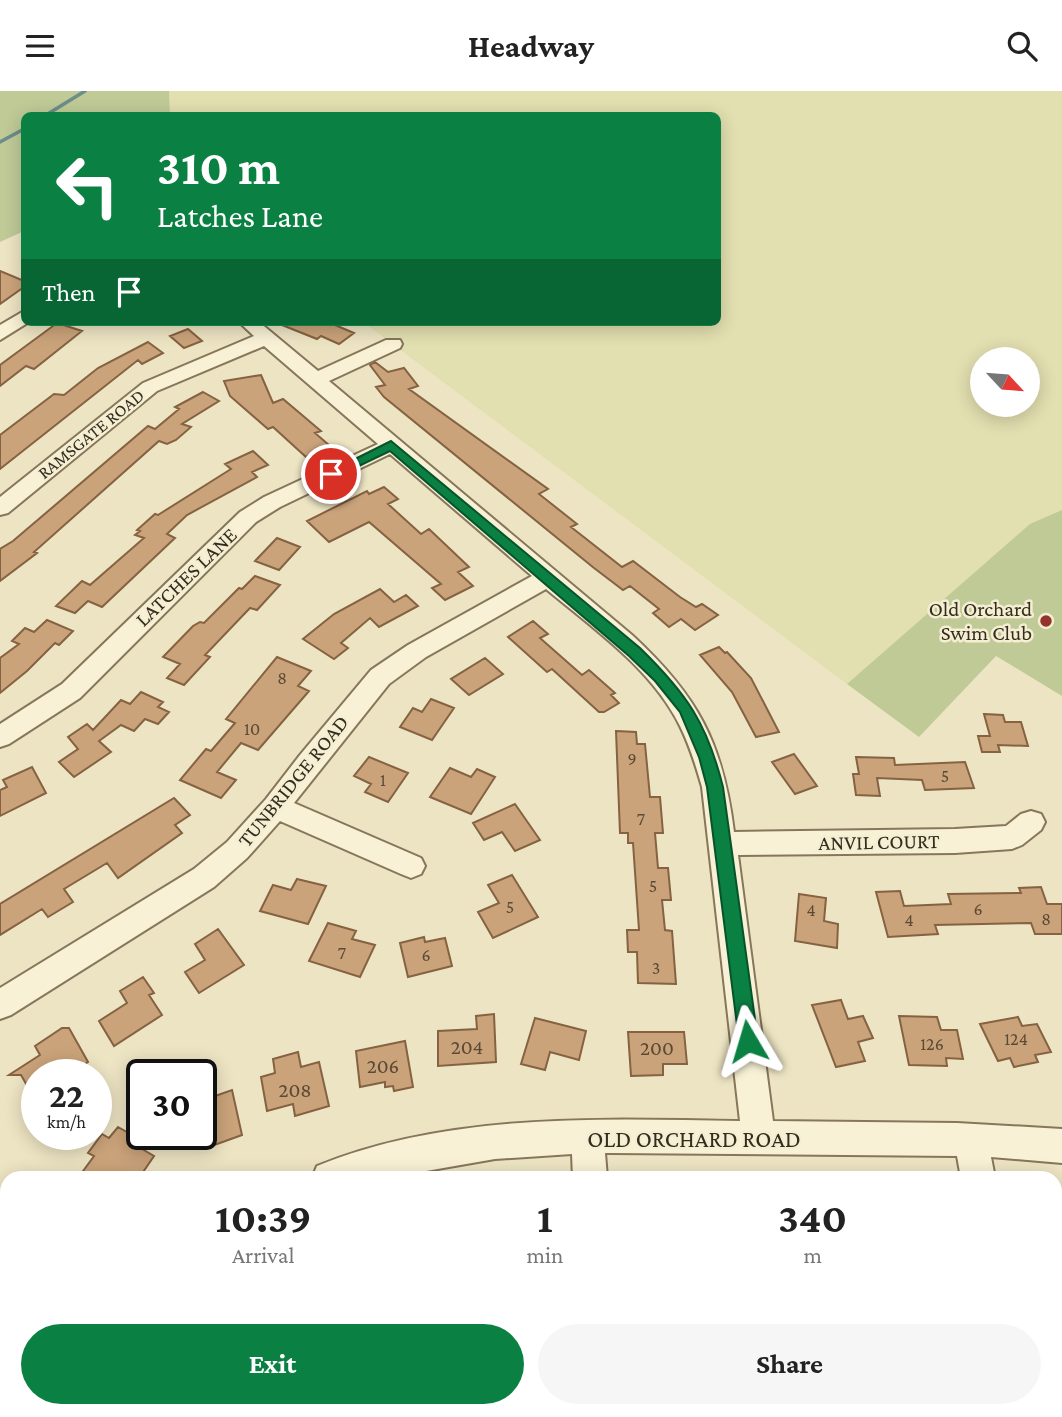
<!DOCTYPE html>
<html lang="en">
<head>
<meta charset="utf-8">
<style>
  :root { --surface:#fff; --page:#f6f6f6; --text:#222; --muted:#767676; --accent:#0b8043 }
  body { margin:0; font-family:"Crimson Pro",serif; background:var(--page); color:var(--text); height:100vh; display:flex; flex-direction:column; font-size:26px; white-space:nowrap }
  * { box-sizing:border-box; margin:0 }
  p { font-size:23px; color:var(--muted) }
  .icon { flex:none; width:38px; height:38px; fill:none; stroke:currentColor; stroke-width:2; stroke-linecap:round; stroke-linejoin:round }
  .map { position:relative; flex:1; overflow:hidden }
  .details { position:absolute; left:0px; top:1080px; width:1062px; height:247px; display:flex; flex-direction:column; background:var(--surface); border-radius:21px 21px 0 0; box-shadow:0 4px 18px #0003 }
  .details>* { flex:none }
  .guide { position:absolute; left:21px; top:21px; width:700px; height:214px; border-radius:10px; box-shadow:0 4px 18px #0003; background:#0b8043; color:#fff; overflow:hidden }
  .needle { width:46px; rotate:116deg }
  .tools { position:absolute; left:970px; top:256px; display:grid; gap:14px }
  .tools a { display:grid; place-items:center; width:70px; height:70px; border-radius:50%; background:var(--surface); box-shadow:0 4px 18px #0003; font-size:35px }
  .speed { position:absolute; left:21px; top:968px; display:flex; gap:14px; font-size:35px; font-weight:700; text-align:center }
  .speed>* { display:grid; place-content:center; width:91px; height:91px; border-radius:50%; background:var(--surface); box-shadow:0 4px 18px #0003; line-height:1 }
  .speed small { font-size:18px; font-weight:400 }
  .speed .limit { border:4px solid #111; border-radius:10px; background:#fff; color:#111 }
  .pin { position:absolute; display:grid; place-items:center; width:60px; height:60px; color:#fff; margin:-30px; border:4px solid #fff; border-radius:50%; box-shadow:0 2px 7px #0007 }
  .me { position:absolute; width:77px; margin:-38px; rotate:353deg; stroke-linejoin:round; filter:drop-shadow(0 0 5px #0008) }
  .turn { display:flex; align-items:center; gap:24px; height:147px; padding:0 21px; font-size:32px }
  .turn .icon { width:91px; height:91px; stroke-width:2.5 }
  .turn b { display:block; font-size:49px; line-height:60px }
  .then { display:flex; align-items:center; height:66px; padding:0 21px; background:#0003; gap:14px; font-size:26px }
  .eta { display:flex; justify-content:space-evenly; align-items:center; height:119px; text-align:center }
  .eta b { font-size:42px; font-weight:700; line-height:49px }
  .primary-button { display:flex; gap:14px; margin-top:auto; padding:14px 21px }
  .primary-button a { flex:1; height:80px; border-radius:42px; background:var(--accent); color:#fff; font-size:28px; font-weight:700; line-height:80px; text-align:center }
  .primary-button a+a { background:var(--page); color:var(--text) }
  header { display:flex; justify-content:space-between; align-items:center; height:91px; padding:0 21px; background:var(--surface); font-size:32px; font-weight:700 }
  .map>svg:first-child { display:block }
  .farmland { fill:#e2dfb0; fill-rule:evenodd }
  .green { fill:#bfca97 }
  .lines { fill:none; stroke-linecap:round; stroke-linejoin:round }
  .stream { stroke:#6c8d88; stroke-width:3.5 }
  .building { fill:#caa37a; stroke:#856241; stroke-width:2 }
  .minor-casing { stroke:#86765a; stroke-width:4 }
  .minor { fill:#f8f1d6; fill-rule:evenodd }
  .route { fill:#0b8043; stroke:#07532c; stroke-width:2 }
  .poi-dot { fill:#93352c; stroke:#f4eed2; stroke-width:2.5 }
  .labels { text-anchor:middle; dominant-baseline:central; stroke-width:5; stroke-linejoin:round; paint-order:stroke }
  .far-street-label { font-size:18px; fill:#362c1e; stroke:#f4eed2 }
  .number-label { font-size:18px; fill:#5b4a35 }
  .street-label { font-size:21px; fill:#362c1e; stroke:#f4eed2 }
  .poi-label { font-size:21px; fill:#362c1e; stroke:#f4eed2; text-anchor:end }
  .near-number-label { font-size:21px; fill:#5b4a35 }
  .near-street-label { font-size:24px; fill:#362c1e; stroke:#f4eed2 }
</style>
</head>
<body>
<header><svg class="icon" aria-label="menu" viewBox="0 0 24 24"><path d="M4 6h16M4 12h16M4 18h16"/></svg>Headway<svg class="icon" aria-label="search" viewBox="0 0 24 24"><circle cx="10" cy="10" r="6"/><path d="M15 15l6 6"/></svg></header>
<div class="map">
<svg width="1062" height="1326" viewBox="0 0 1062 1326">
  <rect width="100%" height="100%" fill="#ede4c3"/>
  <path class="farmland" d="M169 0H1062V419L1030 434 847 593 363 231H718V24H170ZM982 268H1027V313H982Z"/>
  <path class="green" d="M0 0H169L170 24H24V140L0 151Z
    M1062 419V605L996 565 919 646 847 593 1030 433Z"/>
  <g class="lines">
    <path class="stream" d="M46 24 85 0
      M0 51 24 38"/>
  </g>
  <path class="building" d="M0 180 24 190V196L0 213Z
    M340 231 335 234 354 242 339 253 321 245 317 248 277 232Z
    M57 232 82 240 34 278 26 275 0 295V274Z
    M188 238 202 250 184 257 170 245Z
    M148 251 163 262 142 273 138 269 0 378V344L54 303 64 304 98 277Z
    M375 271 388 281 404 277 418 295 409 298 548 398 539 403 577 433 571 436 622 476 633 470 680 506 696 516 702 513 718 524 695 539 681 528 669 536 653 522 659 518 630 495 623 499 594 477 384 306 376 296 385 294 370 274Z
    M261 284 273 312 283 308 321 340 315 342 330 355 306 366 273 336 268 338 230 305 224 290Z
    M203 301 219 310 182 333 191 336 176 349 167 353 159 350 34 461 37 462 0 490V458L13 450 148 335 155 338 179 318 175 316Z
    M253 360 268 374 252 381 257 386 187 424 167 443 175 447 102 516 88 510 75 522 56 515 82 490 90 494 144 447 135 444 140 440 137 439 155 423 158 424 231 378 225 373Z
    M384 396 398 408 388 413 421 443 429 438 469 476 458 481 473 495 445 509 432 497 441 493 369 431 329 451 307 430 367 400 369 403Z
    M277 447 300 456 279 479 255 470Z
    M255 485 280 494 257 519 250 517 205 564 210 566 184 594 167 587 180 573 163 566 193 535 200 531 204 532 239 497 242 498Z
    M380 498 394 511 406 504 418 515 379 536 370 527 341 552 348 557 334 568 303 548 334 523Z
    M47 529 73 540 59 554 55 552 27 580 0 602V567L19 553 12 550 25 537 34 541Z
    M533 530 548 543 540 547 582 584 589 579 615 602 611 604 619 612 604 621H599L552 578 547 581 508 546Z
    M719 556 725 562 727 561 751 587 779 641 756 646 732 601 700 564Z
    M277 566 311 580 298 595 309 600 258 659 241 652 217 681 236 689 221 707 180 689 206 658 211 660 235 632 226 628Z
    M485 567 503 583 469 604 451 588Z
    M141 601 163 611 158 616 169 621 158 633 145 628 134 640 121 634 99 650 111 661 74 686 59 671 78 658 68 646 87 633 93 639 121 609 130 613Z
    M431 608 454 617 432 649 400 636 413 617 422 621Z
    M984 623 1003 624 1005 631H1021L1028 655 998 654 1000 661H982L978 645H990Z
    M616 640 636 641 637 653H645L650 706H660L663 742H655L658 777H668L671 809H662L665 839 672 840 676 893 638 892 637 861H628L627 839H639L633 752H628V742H620Z
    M794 663 817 695 795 703 772 671Z
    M369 666 408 682 388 711 365 701 371 693 354 685Z
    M856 666 894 667 895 674 965 671 974 697 925 699 922 689 877 687 880 705 856 704 853 683H859Z
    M32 676 46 702 0 725V699L7 696 3 689Z
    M450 677 471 686 477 678 495 686 471 723 430 706Z
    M174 707 190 724 175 734 182 742 118 787 107 772 64 798 73 811 48 826 42 818 0 844V813Z
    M515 713 540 749 515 760 502 741 484 749 473 732Z
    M512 784 538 826 493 847 478 821 499 812 488 794Z
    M297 788 326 795 308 833 260 820 273 794 291 799Z
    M1041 796 1047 813H1062V843H1035L1031 832 935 834 938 843 888 846 876 801 900 800 904 815 951 813 948 803 1021 802 1019 797Z
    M799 803 826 807 824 830 838 833 837 857 795 850Z
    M328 832 356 840 352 848 375 854 360 886 309 870Z
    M218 838 244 874 199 902 185 881 205 869 195 853Z
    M424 846 425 851 445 847 452 875 408 886 400 852Z
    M143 886 154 902 149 904 162 924 114 955 99 930 127 912 120 900Z
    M841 909 848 928 863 925 873 947 858 951 865 970 836 976 812 914Z
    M494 923 496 971 438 975V940L477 938 476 925Z
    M899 925 937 926 941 939H957L963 968 946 967 947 975 909 974Z
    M1018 926 1022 935 1037 933 1051 961 1035 964 1038 971 1014 976 1010 967 998 970 980 933Z
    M535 927 586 940 579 969 550 961 545 979 521 973Z
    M62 937H69L88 971 68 984H37V1012L21 984H9L40 964 35 955Z
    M628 941H684L687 973H663V984L631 985Z
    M405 950 413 996 394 1000 393 995 385 996V991L360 996 356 960Z
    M298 961 301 976 319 971 329 1015 295 1025 293 1013 267 1020 261 986 275 982 273 968Z
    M232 999 242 1044 209 1056 207 1043 201 1045V1010Z
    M118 1036 141 1049 137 1055 154 1065 139 1087H78L94 1065 88 1062 102 1043 109 1047Z"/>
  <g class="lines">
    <defs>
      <path id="minor" d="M24 220V231H29L0 249V234Z
        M239 231H259L318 280 386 249H400L402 253 400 257 329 290 632 544C698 605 723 652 734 741L955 738 1006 735 1021 723 1031 720 1041 723 1045 731 1041 739 1022 754 1012 758 955 762 738 764 773 1030 957 1032 1062 1038V1072L991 1066 995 1087H961L957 1065 611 1062H605L607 1087H573L572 1063 495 1068 386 1087H312L317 1075C449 1021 601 1028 740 1030L702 696C696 675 690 655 680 635 652 578 594 538 546 498L426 566 389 593 294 712 421 767 425 775 421 783 411 787 401 783 280 730 247 767 214 796 11 924 0 928V897L194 778 227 751 266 708 300 664 371 579 408 554 532 485 390 363 280 416 256 431 80 607 9 653 0 656V633L62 593 240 421 264 406 378 353 264 255 157 300 8 422 0 424V406L143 292 254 245Z
        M7 1236V1275L0 1277V1238Z
        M160 1320H198V1326H160Z
        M581 1320H619V1326H581Z
        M1003 1320H1041L1042 1326H1004Z"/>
    </defs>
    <use href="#minor" class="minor-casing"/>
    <use href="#minor" class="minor"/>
  </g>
  <path class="route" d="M391 350 640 557C687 603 707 632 723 696L758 950 755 957 748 959 742 957 739 950 707 696 699 666 680 621 655 590 629 565 390 360 336 386H327L325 383Z"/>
  <circle class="poi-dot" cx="1046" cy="530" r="7"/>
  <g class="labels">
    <g class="far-street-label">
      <text transform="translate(91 343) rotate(-39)">RAMSGATE ROAD</text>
    </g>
    <g class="number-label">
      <text x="282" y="587">8</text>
      <text x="252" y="638">10</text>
      <text x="632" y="668">9</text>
      <text x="945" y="685">5</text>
      <text x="383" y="689">1</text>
      <text x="641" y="728">7</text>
      <text x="653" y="795">5</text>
      <text x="510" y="816">5</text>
      <text x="978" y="818">6</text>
      <text x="811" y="819">4</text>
      <text x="1046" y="828">8</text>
      <text x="909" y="829">4</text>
      <text x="342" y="862">7</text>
      <text x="426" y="864">6</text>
      <text x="656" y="877">3</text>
      <text x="1016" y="948">124</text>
      <text x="932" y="953">126</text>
    </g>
    <g class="street-label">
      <text transform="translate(186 486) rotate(-44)">LATCHES LANE</text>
      <text transform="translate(293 690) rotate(-51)">TUNBRIDGE ROAD</text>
      <text transform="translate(879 751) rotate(-1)">ANVIL COURT</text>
    </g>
    <g class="poi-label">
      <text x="1032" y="518">Old Orchard<tspan x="1032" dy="24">Swim Club</tspan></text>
    </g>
    <g class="near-number-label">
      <text x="467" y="956">204</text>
      <text x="657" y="957">200</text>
      <text x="383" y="975">206</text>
      <text x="295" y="999">208</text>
    </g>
    <g class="near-street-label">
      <text x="694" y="1047">OLD ORCHARD ROAD</text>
    </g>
  </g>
</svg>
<div class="tools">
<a><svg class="needle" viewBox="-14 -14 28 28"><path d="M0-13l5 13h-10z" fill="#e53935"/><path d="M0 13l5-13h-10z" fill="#767676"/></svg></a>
</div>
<div class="speed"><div>22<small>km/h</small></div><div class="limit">30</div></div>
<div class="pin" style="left:331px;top:383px;background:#d93025"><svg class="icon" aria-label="arrive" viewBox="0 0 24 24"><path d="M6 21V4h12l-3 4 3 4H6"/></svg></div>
<svg class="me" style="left:748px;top:950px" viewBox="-20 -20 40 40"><path d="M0-17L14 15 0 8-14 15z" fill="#0b8043" stroke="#fff" stroke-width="4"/></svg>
<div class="guide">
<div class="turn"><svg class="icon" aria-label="left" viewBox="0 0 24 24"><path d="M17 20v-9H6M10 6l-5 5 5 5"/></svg><div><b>310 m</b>Latches Lane</div></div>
<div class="then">Then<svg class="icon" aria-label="arrive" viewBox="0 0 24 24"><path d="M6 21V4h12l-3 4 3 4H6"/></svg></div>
</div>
<section class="details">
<div class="eta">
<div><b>10:39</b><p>Arrival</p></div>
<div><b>1</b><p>min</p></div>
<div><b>340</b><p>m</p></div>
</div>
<div class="primary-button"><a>Exit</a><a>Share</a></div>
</section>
</div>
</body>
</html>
